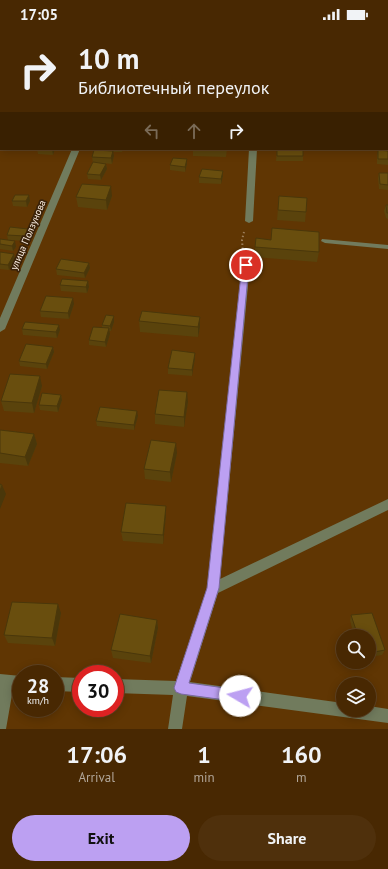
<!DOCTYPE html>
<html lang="en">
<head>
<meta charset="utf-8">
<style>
  :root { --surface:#482802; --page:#4f300c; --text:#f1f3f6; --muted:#b1a699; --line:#604424; --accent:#bca0f2 }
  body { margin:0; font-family:"PT Sans",sans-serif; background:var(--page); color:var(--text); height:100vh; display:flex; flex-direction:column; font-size:15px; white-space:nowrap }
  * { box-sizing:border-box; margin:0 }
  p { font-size:13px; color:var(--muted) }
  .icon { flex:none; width:22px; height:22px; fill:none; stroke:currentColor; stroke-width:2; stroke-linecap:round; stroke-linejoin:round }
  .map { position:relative; height:701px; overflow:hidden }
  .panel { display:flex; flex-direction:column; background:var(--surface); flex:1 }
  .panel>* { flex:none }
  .banner { position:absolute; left:0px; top:0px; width:388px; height:122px; box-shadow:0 2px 10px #0003,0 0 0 1px var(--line); background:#482802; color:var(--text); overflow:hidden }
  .buttons { position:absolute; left:336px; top:601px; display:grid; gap:8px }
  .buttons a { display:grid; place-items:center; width:40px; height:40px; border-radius:50%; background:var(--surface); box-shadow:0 2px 10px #0003,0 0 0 1px var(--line); font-size:20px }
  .speed { position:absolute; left:12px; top:637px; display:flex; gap:8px; font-size:20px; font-weight:700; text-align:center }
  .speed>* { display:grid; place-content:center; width:52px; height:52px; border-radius:50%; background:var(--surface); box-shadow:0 2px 10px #0003,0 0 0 1px var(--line); line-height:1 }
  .speed small { font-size:10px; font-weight:400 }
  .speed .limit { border:6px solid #d22; background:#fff; color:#111 }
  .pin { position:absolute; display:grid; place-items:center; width:34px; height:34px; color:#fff; margin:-17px; border:2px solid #fff; border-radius:50%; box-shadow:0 1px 4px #0007 }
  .me { position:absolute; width:44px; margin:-22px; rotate:278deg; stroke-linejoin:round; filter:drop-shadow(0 0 3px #0008) }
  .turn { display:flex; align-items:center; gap:14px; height:84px; padding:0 12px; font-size:18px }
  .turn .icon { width:52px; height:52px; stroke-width:2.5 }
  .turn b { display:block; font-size:28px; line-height:34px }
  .lanes { display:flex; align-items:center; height:38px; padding:0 12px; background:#0003; justify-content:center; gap:20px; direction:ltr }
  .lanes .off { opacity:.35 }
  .eta { display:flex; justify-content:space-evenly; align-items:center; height:68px; text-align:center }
  .eta b { font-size:24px; font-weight:600; line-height:28px }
  .cta { display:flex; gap:8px; margin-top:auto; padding:8px 12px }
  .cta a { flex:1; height:46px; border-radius:24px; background:var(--accent); color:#111; font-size:16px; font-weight:600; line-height:46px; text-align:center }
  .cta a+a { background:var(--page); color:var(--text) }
  .status { display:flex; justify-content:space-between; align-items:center; height:28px; padding:0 20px; background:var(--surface); direction:ltr }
  .status svg { height:11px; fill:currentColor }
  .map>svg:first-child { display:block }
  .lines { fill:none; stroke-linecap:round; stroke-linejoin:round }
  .path { stroke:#9d7e5b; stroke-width:2; stroke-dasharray:1.5 2.5; stroke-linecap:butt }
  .lane { fill:#717b5d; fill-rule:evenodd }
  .street { fill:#717b5d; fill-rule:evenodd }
  .secondary { fill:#8b9b6b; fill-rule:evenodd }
  .wall { fill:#5a430c }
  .shaded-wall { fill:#4a370a }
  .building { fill:#694e0e; stroke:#4a370a }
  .route { fill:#bca0f2; stroke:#7a689d }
  .labels { text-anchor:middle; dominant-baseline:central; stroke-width:3.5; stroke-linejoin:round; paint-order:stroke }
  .street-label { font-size:10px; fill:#fdf0e5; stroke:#3a2209 }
</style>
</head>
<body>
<div class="status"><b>17:05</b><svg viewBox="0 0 49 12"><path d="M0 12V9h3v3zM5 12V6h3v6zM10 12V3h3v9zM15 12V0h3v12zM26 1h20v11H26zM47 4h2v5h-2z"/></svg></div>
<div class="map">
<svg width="388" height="701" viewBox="0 0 388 701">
  <rect width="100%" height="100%" fill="#603603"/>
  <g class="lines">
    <path class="path" d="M243 225 242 212 244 204"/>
    <path class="lane" d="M322 211 388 217V221L325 215 321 213Z"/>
    <path class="street" d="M124 0H130L123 1Z
      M256 0H262V1H256Z
      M72 121H80L5 301 0 304V290Z
      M249 121H257L253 193 249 195 245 193Z
      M246 234 250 237 220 551 388 471V482L218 565 190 654 343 675V682H369V678L388 681V695L187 668 182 701H168L173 667 115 665V651L176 653 207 561 242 237Z
      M0 646 21 648V662L13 661 6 701H0Z
      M55 649 81 650V664L55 663Z"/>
    <path class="secondary" d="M221 0H249L250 1H222Z
      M387 4H388V8H387Z"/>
  </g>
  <path class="wall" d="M37 121H55L53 127 38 126Z
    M100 121H123L122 124H113L114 128 112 136 101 135 106 136 107 141 101 152 88 151 87 146 93 135 92 129 100 122Z
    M193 121H227L226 129 193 128Z
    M277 121 303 128V133H276Z
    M378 122 388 123V137L377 136V127Z
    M187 136 185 144 170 142V137Z
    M379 145H388V162L379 161 378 150Z
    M223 148 221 156 199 155V149Z
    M29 167 30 173 27 179 13 178 12 173Z
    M112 168 107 182 78 179 76 169Z
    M279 168 306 184 305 194 277 192Z
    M386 177H388V191L386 190 384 183Z
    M28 201 29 206 26 213 9 212 16 219 13 223 0 221V211L8 212 7 207Z
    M256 210 319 224 317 234 254 229Z
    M0 224 14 226 15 231 9 242 0 241Z
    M89 235 90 240 85 250 57 247 56 241Z
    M88 253 89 259 87 265 61 263 60 257Z
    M74 276 69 291 41 289 40 283Z
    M139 293 200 299 198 309 140 304Z
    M114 294 111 303H109L110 306 106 319 89 317V312L102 300V297Z
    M22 301 60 302 57 310 23 307Z
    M53 319 54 324 47 341 20 338 19 333Z
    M195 325V330L192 348 168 346V340Z
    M42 358 34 385 4 383 1 373Z
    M61 367 62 372 58 384 40 382 39 377Z
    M188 374 184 399 155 396V386Z
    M138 388 134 402 97 398 96 393Z
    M0 402 34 406 37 416 28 438 0 435Z
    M177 425 171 454 145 451 144 441Z
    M166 487 163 516 123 513 121 504Z
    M61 585 55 618 8 615 4 607Z
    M351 587 385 622 382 627 369 629V608H354L350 592Z
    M157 592 158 600 151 635 113 630 111 622Z"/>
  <path class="shaded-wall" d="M52 121H55L53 127Z
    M113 123 114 128 112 136 111 130Z
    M187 131V136L185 144V139Z
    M106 136 107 141 101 152 100 147Z
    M223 143V148L221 156V151Z
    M111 158 112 168 107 182 106 172Z
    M29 167 30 173 27 179 26 173Z
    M28 201 29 206 26 213 25 208Z
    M15 213 16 219 13 223 12 218Z
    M14 226 15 231 9 242 8 237Z
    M89 235 90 240 85 250 84 245Z
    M88 253 89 259 87 265 86 259Z
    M73 270 74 276 69 291 68 285Z
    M114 288V294L111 303 110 298Z
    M200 289V299L198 309V299Z
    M59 297 60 302 57 310 56 304Z
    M109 300 110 306 106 319 105 314Z
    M53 319 54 324 47 341 46 336Z
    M195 325V330L192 348V342Z
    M40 348 42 358 34 385 32 375Z
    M187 364 188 374 184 399V389Z
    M61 367 62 372 58 384 57 378Z
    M137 383 138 388 134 402V397Z
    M34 406 37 416 28 438 25 429Z
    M176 415 177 425 171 454 170 444Z
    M2 457 6 466 0 481V463Z
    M166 478V487L163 516V507Z
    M58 576 61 585 55 618 52 610Z
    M157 592 158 600 151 635 150 628Z"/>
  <path class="building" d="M50 0H62L61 1H49Z
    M67 0H75L74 1H66Z
    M0 27H1V34H0Z
    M0 40H1V48H0Z
    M387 61H388V68H387Z
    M387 83H388V91H387Z
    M387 101H388V110H387Z
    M277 121 303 122V128H277Z
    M94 122 113 123 111 130 92 129Z
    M378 122 388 123V131H378Z
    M173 130 187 131 185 139 170 137Z
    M93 134 106 136 100 147 87 146Z
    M202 141 223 143 221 151 199 149Z
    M379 145H388V157L380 156Z
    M82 156 111 158 106 172 76 169Z
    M15 167H29L26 173H12Z
    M279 168 307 170 306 184 278 182Z
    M386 177H388V185H387Z
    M10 199 28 201 25 208 7 207Z
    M272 200 319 204V224L255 219 256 210 271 212Z
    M0 211 15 213 12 218 0 216Z
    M0 224 14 226 8 237 0 236Z
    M61 231 89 235 84 245 56 241Z
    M62 251 88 253 86 259 60 257Z
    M46 268 73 270 68 285 40 283Z
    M142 283 200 289 198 299 139 293Z
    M106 287 114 288 110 298 102 297Z
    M25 294 59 297 56 304 22 301Z
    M93 299 109 300 105 314 89 312Z
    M26 316 53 319 46 336 19 333Z
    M172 322 195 325 192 342 168 340Z
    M10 346 40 348 32 375 1 373Z
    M159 362 187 364 184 389 155 386Z
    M42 365 61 367 57 378 39 377Z
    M100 379 137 383 134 397 96 393Z
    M0 402 34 406 25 429 0 425Z
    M151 412 176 415 170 444 144 441Z
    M0 456 2 457 0 463Z
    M126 475 166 478 163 507 121 504Z
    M12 574 58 576 52 610 4 607Z
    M372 585 385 622 369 625V608H358L351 587Z
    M120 586 157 592 150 628 111 622Z"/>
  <path class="route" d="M246 234 249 237 219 560 189 655 240 662 244 664 246 668 244 673 240 674 181 666 176 664 174 660 207 560 242 237Z"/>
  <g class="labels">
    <g class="street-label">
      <text transform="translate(28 207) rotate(-67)">улица Ползунова</text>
    </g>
  </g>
</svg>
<div class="buttons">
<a><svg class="icon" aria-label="search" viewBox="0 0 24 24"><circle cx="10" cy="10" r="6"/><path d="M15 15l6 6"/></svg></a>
<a><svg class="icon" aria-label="layers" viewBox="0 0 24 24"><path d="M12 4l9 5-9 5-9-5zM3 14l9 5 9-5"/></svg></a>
</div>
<div class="speed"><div>28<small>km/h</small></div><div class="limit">30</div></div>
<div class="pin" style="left:246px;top:237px;background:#d93025"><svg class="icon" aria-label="arrive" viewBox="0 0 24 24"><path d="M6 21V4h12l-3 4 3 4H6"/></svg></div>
<svg class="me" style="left:240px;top:668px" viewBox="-20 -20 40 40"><circle r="19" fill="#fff"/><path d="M0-13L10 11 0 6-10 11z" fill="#bca0f2"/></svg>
<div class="banner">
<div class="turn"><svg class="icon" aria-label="right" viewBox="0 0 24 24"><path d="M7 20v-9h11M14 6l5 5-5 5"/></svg><div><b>10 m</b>Библиотечный переулок</div></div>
<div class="lanes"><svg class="icon off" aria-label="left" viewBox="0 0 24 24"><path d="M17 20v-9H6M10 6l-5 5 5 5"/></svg><svg class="icon off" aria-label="ahead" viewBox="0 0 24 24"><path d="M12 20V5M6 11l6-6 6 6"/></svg><svg class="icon" aria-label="right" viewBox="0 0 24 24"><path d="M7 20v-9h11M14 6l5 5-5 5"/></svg></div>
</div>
</div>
<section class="panel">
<div class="eta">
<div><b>17:06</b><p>Arrival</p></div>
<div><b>1</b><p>min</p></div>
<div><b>160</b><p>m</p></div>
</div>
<div class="cta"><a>Exit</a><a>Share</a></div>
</section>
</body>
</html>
